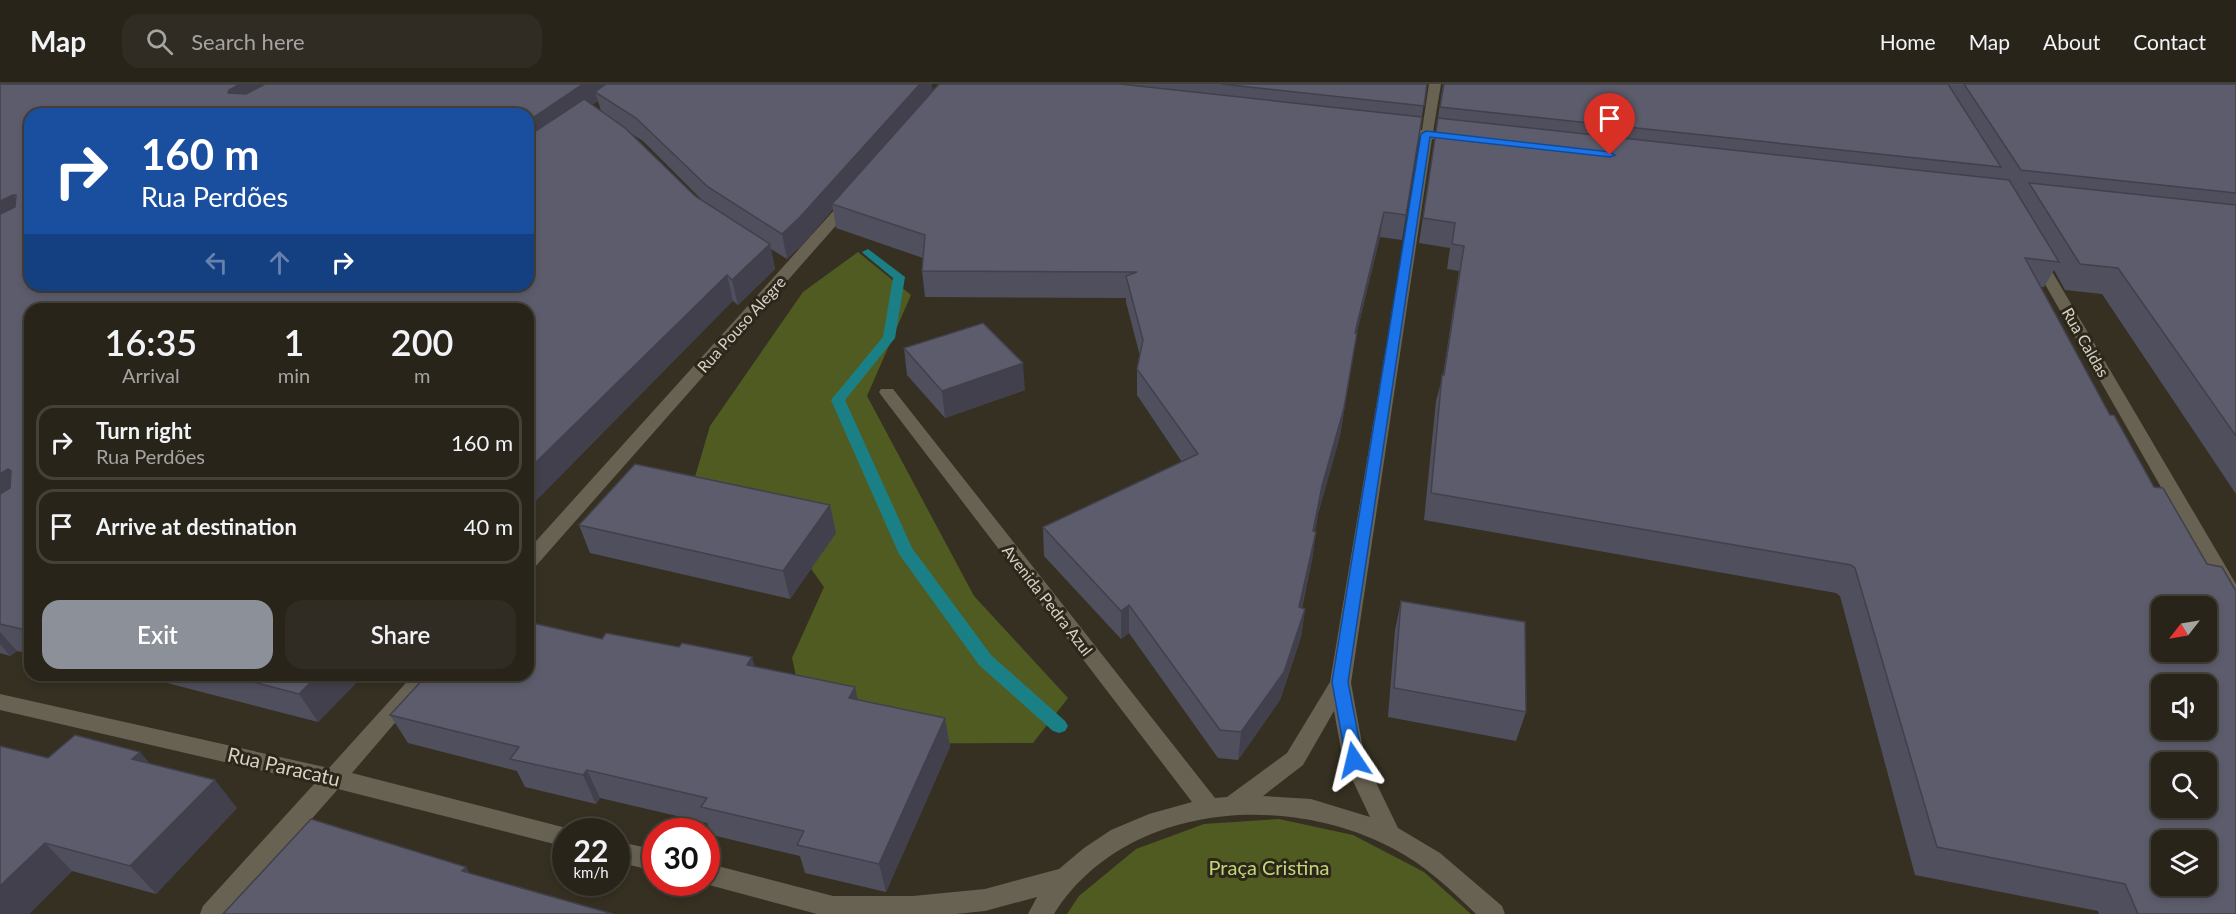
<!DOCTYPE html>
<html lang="en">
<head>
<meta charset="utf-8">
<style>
  :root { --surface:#28241a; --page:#302c23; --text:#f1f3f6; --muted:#a5a4a2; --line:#444139; --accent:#8c9099 }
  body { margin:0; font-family:Lato,sans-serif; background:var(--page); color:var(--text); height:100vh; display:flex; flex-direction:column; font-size:22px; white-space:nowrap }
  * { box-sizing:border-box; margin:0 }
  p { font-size:20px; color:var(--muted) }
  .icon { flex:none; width:33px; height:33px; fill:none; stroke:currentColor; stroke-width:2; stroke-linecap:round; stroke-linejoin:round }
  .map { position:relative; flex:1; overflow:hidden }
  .details { position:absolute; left:24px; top:219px; width:510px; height:378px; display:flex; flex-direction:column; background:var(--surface); border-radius:18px; box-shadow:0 3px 9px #0003,0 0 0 2px var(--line) }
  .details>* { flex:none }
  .guide { position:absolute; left:24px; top:24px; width:510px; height:183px; border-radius:18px; box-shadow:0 3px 9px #0003,0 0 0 2px var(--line); background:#1a4fa0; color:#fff; overflow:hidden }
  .needle { width:39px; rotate:239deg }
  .buttons { position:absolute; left:2151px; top:512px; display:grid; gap:12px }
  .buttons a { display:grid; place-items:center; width:66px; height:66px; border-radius:12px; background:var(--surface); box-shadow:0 3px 9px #0003,0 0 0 2px var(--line); font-size:30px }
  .speed { position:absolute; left:552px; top:734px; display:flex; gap:12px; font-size:30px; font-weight:700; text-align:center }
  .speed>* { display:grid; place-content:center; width:78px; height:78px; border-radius:50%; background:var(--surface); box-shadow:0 3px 9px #0003,0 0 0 2px var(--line); line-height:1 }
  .speed small { font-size:15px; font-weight:400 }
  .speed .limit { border:9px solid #d22; background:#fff; color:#111 }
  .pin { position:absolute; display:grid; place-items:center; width:51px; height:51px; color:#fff; margin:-62px -26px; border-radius:50% 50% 50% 0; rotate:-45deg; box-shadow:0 0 6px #0007 }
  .pin .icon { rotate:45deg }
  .me { position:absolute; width:66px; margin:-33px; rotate:350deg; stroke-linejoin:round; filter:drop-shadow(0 0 4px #0008) }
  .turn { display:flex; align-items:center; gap:21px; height:126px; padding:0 18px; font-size:27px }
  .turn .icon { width:78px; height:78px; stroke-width:2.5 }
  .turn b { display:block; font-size:42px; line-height:51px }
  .lanes { display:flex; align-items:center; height:57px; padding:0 18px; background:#0003; justify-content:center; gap:30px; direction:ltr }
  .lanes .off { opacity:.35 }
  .eta { display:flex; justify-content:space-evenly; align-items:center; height:102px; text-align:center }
  .eta b { font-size:36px; font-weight:600; line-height:42px }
  .button { display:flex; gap:12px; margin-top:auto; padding:12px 18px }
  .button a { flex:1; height:69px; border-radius:18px; background:var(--accent); color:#fff; font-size:24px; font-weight:600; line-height:69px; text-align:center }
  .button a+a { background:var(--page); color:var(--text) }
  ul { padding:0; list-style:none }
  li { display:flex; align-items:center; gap:18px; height:75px; margin:0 12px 9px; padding:0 6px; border:3px solid var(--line); border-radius:18px }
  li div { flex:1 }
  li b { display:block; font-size:22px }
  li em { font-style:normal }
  header { display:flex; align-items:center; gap:36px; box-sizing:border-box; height:84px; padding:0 30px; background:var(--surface); border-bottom:2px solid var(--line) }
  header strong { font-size:28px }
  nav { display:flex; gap:33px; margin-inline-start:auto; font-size:21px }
  .search { width:420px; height:54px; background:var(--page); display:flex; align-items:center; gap:15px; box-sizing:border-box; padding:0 21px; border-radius:18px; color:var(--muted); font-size:22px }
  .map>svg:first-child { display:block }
  .green { fill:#505b22 }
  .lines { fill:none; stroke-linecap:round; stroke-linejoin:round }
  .stream { fill:#1b8086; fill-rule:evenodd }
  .minor { fill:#686253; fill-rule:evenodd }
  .wall { fill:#504f5d; fill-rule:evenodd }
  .shaded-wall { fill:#41404c }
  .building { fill:#5d5c6c; stroke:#41404c; stroke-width:1.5; fill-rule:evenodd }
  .route { fill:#1a73e8; stroke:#114b97; stroke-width:1.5 }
  .labels { text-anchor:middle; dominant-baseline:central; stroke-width:6; stroke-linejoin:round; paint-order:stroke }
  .street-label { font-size:16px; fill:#d5d1c8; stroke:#2c2719 }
  .near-street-label { font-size:20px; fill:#d5d1c8; stroke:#2c2719 }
  .near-park-label { font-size:20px; fill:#c2d57b; stroke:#2c2719 }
</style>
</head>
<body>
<header>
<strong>Map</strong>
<div class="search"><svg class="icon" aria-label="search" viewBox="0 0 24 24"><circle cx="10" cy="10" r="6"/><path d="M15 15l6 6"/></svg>Search here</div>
<nav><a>Home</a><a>Map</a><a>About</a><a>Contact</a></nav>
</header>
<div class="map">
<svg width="2236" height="830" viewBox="0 0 2236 830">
  <rect width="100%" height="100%" fill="#363022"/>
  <path class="green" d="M858 168 911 211 867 312 974 512 1068 614 1033 659 811 660 792 574 824 503 807 479 692 403 710 342 803 208Z
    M1279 735 1353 751 1424 788 1471 830H1067L1079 812 1136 765 1204 740Z"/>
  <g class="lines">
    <path class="stream" d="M868 165 905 193 895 254 845 316 912 464 991 571 1065 637 1068 642 1065 647 1059 649 1053 647 979 581 899 470 831 316 883 253 893 194 864 170 862 168Z"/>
    <path class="minor" d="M1429 0H1441L1433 48 1459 50 1465 54 1459 58 1432 55 1351 599 1365 676 1398 744 1440 769 1502 822 1505 830H1476C1451 806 1425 781 1394 765 1286 707 1124 719 1054 830H1028L1037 813 985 827 956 830H817L698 798H706V779L833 812H913L985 805 1059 785 1084 764 1111 746 1149 730 1192 718 881 311 879 308 881 305H893L1215 714 1227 713 1287 669 1330 598 1421 53 1397 51 1391 47 1397 43 1422 46ZM1334 627 1343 676 1370 733 1311 715 1263 712 1303 681Z
      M850 113 856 117 855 120 535 483 528 485V466L845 114Z
      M2037 170 2044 174 2236 500V524L2229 522 2030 174Z
      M413 591H436L352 689 574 746 566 747V763L338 705 228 830H200L203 822 315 699 0 626V610L329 684Z
      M616 757 656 766V787L616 778Z"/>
  </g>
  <path class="wall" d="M0 0H932V7L939 0H1427L1402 156 1380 153 1356 252 1340 352 1318 430 1315 447 1316 448 1312 476 1302 524 1305 525 1301 553 1280 616 1238 676 1218 674 1129 549 1121 555 1044 472 1043 443 1182 378 1137 311V285L1140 272 1126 218V214L925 213 922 187 923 174 836 144 833 125 805 158 787 175 771 165 775 185 738 221 733 217 528 225H30V570L17 567 10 572 0 569ZM598 17 601 27 592 21ZM528 30V201H30ZM632 50 643 57 705 119 695 112Z
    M1443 0H2236V410L2102 210 2065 206 2054 186 2044 203H2040L2236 830H2099L2098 827 1915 791 1840 512 1836 509 1424 436 1436 317 1443 291 1459 187 1447 185 1450 164 1419 159Z
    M904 264 1025 306 945 334 907 291Z
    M830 421 836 449 790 515 590 469 579 441Z
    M1401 517 1526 628 1516 657 1388 633 1395 546Z
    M602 555 754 582 855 603 857 616 945 634 950 663 886 808 805 789 800 772 712 751 707 739 600 714 596 720 525 703 517 687 408 659 390 631Z
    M136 591H364L318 638Z
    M48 674 151 680 237 724 156 810 72 787 29 830H0Z"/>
  <path class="shaded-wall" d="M240 0H292L240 28 228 9 229 6Z
    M583 0H622L595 8 598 17 528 65V37Z
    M920 0H932L933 11 832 120 833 125 805 158 787 175 782 150Z
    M13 111 29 135 0 149V117Z
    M1384 128 1380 153 1356 252 1340 352 1318 430 1309 475 1313 447 1322 402 1355 249Z
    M770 160 775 185 738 221 732 196Z
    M727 191 733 217 528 425V386Z
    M1023 279 1025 306 945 334 942 307Z
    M8 385 29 413 0 430V390Z
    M830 421 836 449 790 515 783 487Z
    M1316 448 1312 476 1295 552 1299 523Z
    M1129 521V549L1121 555V527Z
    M1305 525 1301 553 1280 616 1238 676 1241 648Z
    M0 548 17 567 10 572 0 560Z
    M752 573 760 601 747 581Z
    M318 591H364L318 638 299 610Z
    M855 603 861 632 849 614Z
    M945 634 950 663 886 808 879 780Z
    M140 668 164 696 132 675Z
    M587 686 600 714 596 720 583 691Z
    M215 696 237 724 156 810 130 782Z
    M45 759 72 787 29 830H0V802Z
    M466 783 483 810 462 787Z"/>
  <path class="building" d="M0 0H240L229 6 228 9 246 10 265 0H583L528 37V30H30V201H528V52L584 15 625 44 695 112 770 160 732 196 727 191 528 386V225H30V547L0 540V410L10 404 11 387 8 385 0 390V130L15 123 16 111H13L0 117Z
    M606 0H920L800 133 782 150 708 103 636 34 595 8Z
    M939 0H1120L1422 33 1406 131 1384 128 1355 249H1357L1344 324 1322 402 1313 447 1316 448 1299 523 1305 525 1284 588 1241 648 1220 646 1129 521 1121 527 1043 443 1198 370 1137 285 1143 256 1126 192 1137 188 922 187 925 151 832 120Z
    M1221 0H1427L1424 22Z
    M1444 0H1948L2001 83 1440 23Z
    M1964 0H2236V109L2021 86Z
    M1438 34 2009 96 2059 178 2025 174 2110 331H2114L2154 403 2163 404 2207 480 2222 483 2236 507V830H2138L2125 800 1937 763 1855 484 1851 481 1431 409 1442 291H1444L1464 162 1452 160 1455 139 1423 134ZM2162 522H2206V567H2162ZM2162 600H2206V645H2162ZM2162 678H2206V723H2162ZM2162 756H2206V801H2162Z
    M2029 99 2236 121V352L2118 184 2080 180Z
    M983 239 1023 279 942 307 904 264Z
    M635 380 830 421 783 487 579 441Z
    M1401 517 1525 538 1526 628 1394 604Z
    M528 538 602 555 606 549 679 563 682 559 752 573 747 581 855 603 849 614 945 634 879 780 797 761 804 747 701 723 707 714 587 686 583 691 510 675 519 663 390 631 427 591H528Z
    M226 591H318L299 610Z
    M75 651 140 668 132 675 215 696 130 782 45 759 0 802V662L48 674Z
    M311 735 466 783 462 787 613 830H223Z"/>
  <path class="route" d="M1426 47 1610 68 1615 71 1610 73 1430 53 1348 598 1363 676 1360 681 1354 683 1348 681 1346 676 1332 598 1421 50Z"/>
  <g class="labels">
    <g class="street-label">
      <text transform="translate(741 240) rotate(-48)">Rua Pouso Alegre</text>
      <text transform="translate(2086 258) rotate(60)">Rua Caldas</text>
      <text transform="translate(1048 516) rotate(52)">Avenida Pedra Azul</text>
    </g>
    <g class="near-street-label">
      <text transform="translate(284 682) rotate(13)">Rua Paracatu</text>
    </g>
    <g class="near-park-label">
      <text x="1269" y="783">Praça Cristina</text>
    </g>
  </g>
</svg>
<div class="buttons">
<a><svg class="needle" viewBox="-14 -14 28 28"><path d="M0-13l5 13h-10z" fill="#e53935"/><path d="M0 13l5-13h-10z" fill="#a5a4a2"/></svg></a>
<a><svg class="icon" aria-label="sound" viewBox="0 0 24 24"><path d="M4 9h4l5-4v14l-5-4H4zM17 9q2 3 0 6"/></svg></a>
<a><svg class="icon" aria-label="search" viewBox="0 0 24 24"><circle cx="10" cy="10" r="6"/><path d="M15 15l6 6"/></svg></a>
<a><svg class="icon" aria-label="layers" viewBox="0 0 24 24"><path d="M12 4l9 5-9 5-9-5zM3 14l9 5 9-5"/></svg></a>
</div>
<div class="speed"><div>22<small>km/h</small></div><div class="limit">30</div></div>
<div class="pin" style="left:1610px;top:71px;background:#d93025"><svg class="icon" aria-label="arrive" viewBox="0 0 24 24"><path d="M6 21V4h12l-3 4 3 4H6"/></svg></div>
<svg class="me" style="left:1354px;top:676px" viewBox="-20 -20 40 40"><path d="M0-17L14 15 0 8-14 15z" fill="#1a73e8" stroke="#fff" stroke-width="4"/></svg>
<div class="guide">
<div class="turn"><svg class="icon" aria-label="right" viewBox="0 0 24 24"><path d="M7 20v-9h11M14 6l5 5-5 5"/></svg><div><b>160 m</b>Rua Perdões</div></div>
<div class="lanes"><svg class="icon off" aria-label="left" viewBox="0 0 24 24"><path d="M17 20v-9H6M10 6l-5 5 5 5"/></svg><svg class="icon off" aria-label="ahead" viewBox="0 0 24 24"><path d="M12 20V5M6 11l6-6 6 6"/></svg><svg class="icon" aria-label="right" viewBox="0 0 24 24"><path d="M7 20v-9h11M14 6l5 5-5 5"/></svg></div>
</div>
<section class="details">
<div class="eta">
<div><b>16:35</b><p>Arrival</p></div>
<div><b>1</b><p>min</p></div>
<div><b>200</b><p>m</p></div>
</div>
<ul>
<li><svg class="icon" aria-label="right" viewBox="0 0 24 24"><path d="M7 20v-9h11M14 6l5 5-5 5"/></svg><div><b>Turn right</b><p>Rua Perdões</p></div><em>160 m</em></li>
<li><svg class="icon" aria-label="arrive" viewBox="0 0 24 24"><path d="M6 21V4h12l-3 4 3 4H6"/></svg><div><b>Arrive at destination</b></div><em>40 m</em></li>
</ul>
<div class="button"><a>Exit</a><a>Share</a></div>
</section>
</div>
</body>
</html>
